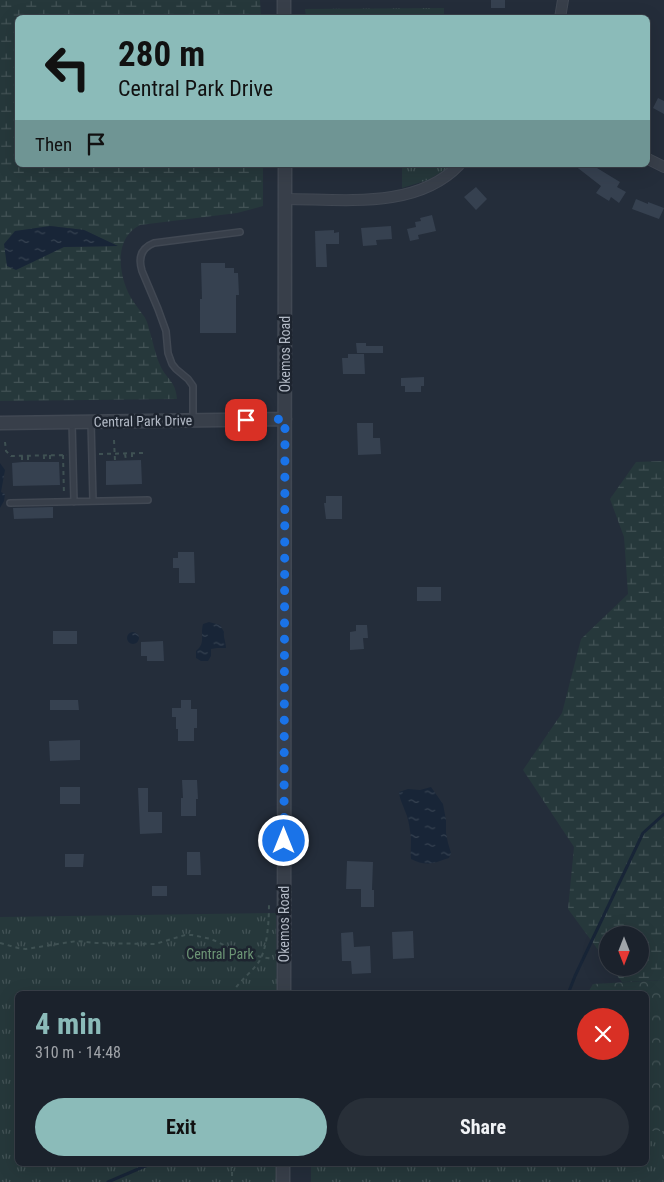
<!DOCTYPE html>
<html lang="en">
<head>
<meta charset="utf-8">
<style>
  :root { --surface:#1b222c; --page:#282f38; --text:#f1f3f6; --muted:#a0a4a9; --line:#393f48; --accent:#8bbbb9 }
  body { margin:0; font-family:"Roboto Condensed",sans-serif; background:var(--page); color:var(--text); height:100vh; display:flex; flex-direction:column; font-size:19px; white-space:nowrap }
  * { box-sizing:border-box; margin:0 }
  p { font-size:16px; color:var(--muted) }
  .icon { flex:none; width:28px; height:28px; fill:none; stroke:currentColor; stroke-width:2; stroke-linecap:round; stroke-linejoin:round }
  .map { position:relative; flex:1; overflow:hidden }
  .panel { position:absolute; left:15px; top:991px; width:634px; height:175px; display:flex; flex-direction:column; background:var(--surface); border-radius:8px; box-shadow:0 5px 20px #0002,0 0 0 1px var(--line) }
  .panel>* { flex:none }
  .guide { position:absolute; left:15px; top:15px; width:635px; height:152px; border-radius:8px; box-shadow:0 5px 20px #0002,0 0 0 1px var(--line); background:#8bbbb9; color:#111; overflow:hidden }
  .needle { width:32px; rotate:180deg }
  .buttons { position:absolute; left:599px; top:926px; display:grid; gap:10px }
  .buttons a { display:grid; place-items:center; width:50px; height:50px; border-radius:50%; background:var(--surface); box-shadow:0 5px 20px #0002,0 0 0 1px var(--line); font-size:25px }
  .pin { position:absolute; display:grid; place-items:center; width:42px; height:42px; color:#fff; margin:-21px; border-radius:10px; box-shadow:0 2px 8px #0006 }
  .me { position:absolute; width:55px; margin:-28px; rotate:0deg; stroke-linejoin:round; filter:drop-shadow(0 0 4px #0008) }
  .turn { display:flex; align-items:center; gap:18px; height:105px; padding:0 20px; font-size:22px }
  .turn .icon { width:65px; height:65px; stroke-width:2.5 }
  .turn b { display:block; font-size:35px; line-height:42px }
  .then { display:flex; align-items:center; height:48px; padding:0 20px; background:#0003; gap:10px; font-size:19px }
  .round { display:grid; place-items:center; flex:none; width:52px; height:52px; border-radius:26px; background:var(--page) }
  .summary { display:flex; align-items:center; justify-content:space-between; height:85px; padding:0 20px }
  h1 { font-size:30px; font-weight:700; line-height:38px; color:var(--accent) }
  .button { display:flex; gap:10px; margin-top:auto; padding:10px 20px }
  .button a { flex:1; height:58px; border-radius:30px; background:var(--accent); color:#111; font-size:20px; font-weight:700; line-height:58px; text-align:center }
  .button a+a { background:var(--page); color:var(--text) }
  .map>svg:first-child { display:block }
  .forest { fill:url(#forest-crowns) }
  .wetland { fill:url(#wetland-marsh); fill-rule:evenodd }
  .park { fill:url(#park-tufts) }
  .water { fill:url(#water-ripples) }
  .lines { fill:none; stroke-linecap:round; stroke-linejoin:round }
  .stream { stroke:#182537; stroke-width:3 }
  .building { fill:#364150 }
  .service-casing { stroke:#414853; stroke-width:8 }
  .minor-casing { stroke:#414853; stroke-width:12 }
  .tertiary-casing { stroke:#414853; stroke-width:15 }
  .path { stroke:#3f5153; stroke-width:2; stroke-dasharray:4 4; stroke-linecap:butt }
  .service { stroke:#383f4a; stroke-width:5 }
  .minor { stroke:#383f4a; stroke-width:10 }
  .tertiary { stroke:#383f4a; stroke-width:12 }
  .route { stroke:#1a73e8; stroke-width:9; stroke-dasharray:0 16.2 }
  .labels { text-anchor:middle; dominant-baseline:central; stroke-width:5; stroke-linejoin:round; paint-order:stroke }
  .street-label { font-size:14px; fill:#b3bac6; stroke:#1d242f }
  .park-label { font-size:14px; fill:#6c9575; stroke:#1d242f }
</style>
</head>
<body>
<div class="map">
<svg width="664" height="1182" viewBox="0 0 664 1182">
  <defs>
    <pattern id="forest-crowns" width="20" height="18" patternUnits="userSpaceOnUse" patternTransform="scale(1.25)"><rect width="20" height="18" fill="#26383b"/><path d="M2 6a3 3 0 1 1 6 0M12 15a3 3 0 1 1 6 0" fill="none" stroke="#435356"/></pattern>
    <pattern id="wetland-marsh" width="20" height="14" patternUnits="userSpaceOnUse" patternTransform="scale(1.25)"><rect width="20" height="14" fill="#26383b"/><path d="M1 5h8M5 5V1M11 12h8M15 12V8" fill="none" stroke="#435356"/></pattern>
    <pattern id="park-tufts" width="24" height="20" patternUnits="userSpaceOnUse" patternTransform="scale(1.25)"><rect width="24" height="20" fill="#26383b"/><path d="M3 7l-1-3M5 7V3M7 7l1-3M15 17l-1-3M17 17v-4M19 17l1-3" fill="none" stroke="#435356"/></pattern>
    <pattern id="water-ripples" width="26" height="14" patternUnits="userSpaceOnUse" patternTransform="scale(1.25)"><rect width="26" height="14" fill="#182537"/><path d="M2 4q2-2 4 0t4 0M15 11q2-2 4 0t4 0" fill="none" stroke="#374352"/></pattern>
  </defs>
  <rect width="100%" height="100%" fill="#242d3a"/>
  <path class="forest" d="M664 980V1182L646 1164V994H587L593 984Z"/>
  <path class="wetland" d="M0 0H260L261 17 18 18V165H263V206L237 213 140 225C114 238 118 273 130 296 133 301 137 307 141 312 141 313 145 317 145 318 147 321 148 325 149 329 153 341 155 354 160 365 166 379 176 381 177 399L0 401ZM50 226 84 230 117 246 64 247Z
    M664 461V980L622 982 611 968H640V935H608L607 962 568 909 574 847 523 770 562 713 581 639 628 594 624 537 610 499 636 462Z"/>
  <path class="park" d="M444 8V17H306L305 9Z
    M402 165H453L428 180 402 188Z
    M276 913 277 994H18V1164H277V1182H0V917Z
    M646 1131H664V1182H311V1164H646Z"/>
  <path class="water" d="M50 226 84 230 118 246 64 247 16 270 7 266 4 244 15 231Z
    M0 463 5 470 1 492 5 494 4 501 0 508Z
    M209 622 220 625 224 632C223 637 226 642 226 648H217L211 649V656L208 661H201L196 658V651C206 643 200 635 203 624Z
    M127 638a6 6 0 1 1 12 0a6 6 0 1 1-12 0Z
    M431 787 443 804 446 820V833L448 843 451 853 449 858C434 863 426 867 411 859 410 849 412 841 410 831 409 824 408 817 405 811 402 803 400 800 399 792L408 789 420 790Z"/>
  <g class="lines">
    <path class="stream" d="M568 994 575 976 643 833 664 814
      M108 1182 150 1164"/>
  </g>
  <path class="building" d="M491 0H505V8H491Z
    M658 98 664 101V114L653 108Z
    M574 165H599L597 168 620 182 617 187 626 192 619 203 611 197 609 201 596 193 601 186Z
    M476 187 487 199 476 210 464 197Z
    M636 199 648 204V202L664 208 659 219 632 209Z
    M432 215 436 231 418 235 419 239 410 241 407 229 416 227 415 222 421 221 420 218Z
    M391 226 392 239 376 240 377 245 363 246 361 228Z
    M334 230V233L339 232V244H326L327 267H316L315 231Z
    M201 263H225V268H234V273H238L239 295H236V333H200V299H202Z
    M356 343H366V346H383V353H357Z
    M348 354H364L365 374H343L342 358H348Z
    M424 377V386H421V392H405V386H401V378Z
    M357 423H373V438H380L381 454 358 455Z
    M141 460 142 484 106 485V461Z
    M22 462H59L60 485 13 486 12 463Z
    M326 496H342V519H326L324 503H326Z
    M53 507V518L14 519 13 508Z
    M178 552H194L195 583H179V568H173V558H178Z
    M417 587H441V601H417Z
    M356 625H367L368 638H363L364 649 350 650V632L356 631Z
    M53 631H77V644H53Z
    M163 641 164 661H147V656H141V642Z
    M50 700H78L79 710H50Z
    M181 700H191V709H197V728H194V741H178V729H176V717H172V708H181Z
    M80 740V760L50 761 49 741Z
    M182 780H197L198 799H196V816H181V798H183Z
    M60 787H80V804H60Z
    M138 788H148V812H162V833L140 834Z
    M187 852H200L201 875H187Z
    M65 854H84L83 867H65Z
    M347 861 373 862 372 890H374V907H361V889H346Z
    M152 886H167V896H152Z
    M413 931 414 958 393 959 392 932Z
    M353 932 354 947 370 946 371 973 352 974 351 961H342L341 933Z"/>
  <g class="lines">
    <defs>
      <path id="service" d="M193 420V386L188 379 176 369 172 364 168 353 166 331 158 309 142 271C138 258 141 248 154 243L240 232
        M72 422 74 502
        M91 422 93 501
        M10 503 148 500"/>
      <path id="minor" d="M560 18 563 0
        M648 159 664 167
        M285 199C342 199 416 210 459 165"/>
      <path id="tertiary" d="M284 0V18
        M0 423 285 419
        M284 994 285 165
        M283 1182V1164"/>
    </defs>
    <use href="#service" class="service-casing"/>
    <use href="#minor" class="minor-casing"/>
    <use href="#tertiary" class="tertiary-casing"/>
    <path class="path" d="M114 440 115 461
      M5 442 6 451 11 456 67 455
      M132 453V460
      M99 454 143 453
      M125 454 126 460
      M44 455V462
      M50 455V462
      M63 455 64 495
      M22 456V462
      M28 456V462
      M0 943 18 948 26 949 77 941 96 943 155 944 185 935H192L211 939 228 947 261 957 274 959
      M232 994C238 982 250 974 258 963 268 949 269 919 269 902
      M232 1164V1182"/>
    <use href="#service" class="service"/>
    <use href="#minor" class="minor"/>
    <use href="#tertiary" class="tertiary"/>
  </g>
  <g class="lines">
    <path class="route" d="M246 420 285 419 284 841"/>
  </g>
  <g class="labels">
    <g class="street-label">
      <text transform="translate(285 354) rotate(-90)">Okemos Road</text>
      <text transform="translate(143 421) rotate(-1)">Central Park Drive</text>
      <text transform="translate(284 924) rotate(-90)">Okemos Road</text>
    </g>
    <g class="park-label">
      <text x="220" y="954">Central Park</text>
    </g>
  </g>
</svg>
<div class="buttons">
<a><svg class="needle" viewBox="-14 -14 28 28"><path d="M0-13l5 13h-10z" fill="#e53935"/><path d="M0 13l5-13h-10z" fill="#a0a4a9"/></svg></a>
</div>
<div class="pin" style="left:246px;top:420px;background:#d93025"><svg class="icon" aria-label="arrive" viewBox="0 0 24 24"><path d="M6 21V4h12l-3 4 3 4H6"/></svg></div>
<svg class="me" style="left:284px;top:841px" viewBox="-20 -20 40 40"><circle r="17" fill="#1a73e8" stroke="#fff" stroke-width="3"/><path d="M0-11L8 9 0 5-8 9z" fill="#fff"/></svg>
<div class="guide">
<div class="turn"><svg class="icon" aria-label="left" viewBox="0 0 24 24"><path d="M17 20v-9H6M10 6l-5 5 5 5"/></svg><div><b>280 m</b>Central Park Drive</div></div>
<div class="then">Then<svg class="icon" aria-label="arrive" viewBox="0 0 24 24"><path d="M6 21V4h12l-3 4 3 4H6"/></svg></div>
</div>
<section class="panel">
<div class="summary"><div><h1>4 min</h1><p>310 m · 14:48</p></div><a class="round" style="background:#d93025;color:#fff"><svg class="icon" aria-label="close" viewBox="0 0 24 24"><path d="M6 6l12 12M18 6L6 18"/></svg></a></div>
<div class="button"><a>Exit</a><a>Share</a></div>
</section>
</div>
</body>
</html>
